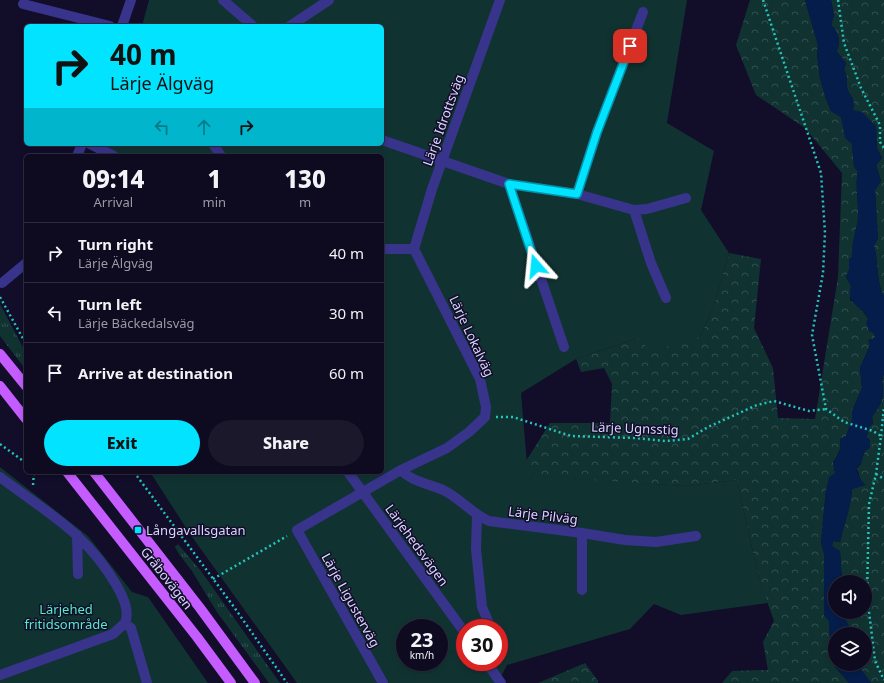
<!DOCTYPE html>
<html lang="en">
<head>
<meta charset="utf-8">
<style>
  :root { --surface:#0e0a1f; --page:#1c182c; --text:#f1f3f6; --muted:#9b9aa4; --line:#2e2b3d; --accent:#01e3ff }
  body { margin:0; font-family:"Noto Sans",sans-serif; background:var(--page); color:var(--text); height:100vh; display:flex; flex-direction:column; font-size:15px; white-space:nowrap }
  * { box-sizing:border-box; margin:0 }
  p { font-size:13px; color:var(--muted) }
  .icon { flex:none; width:22px; height:22px; fill:none; stroke:currentColor; stroke-width:2; stroke-linecap:round; stroke-linejoin:round }
  .map { position:relative; flex:1; overflow:hidden }
  .drawer { position:absolute; left:24px; top:154px; width:360px; height:320px; display:flex; flex-direction:column; background:var(--surface); border-radius:6px; box-shadow:0 2px 6px #0003,0 0 0 1px var(--line) }
  .drawer>* { flex:none }
  .top-card { position:absolute; left:24px; top:24px; width:360px; height:122px; border-radius:6px; box-shadow:0 2px 6px #0003,0 0 0 1px var(--line); background:#01e3ff; color:#111; overflow:hidden }
  .fabs { position:absolute; left:828px; top:575px; display:grid; gap:8px }
  .fabs a { display:grid; place-items:center; width:44px; height:44px; border-radius:50%; background:var(--surface); box-shadow:0 2px 6px #0003,0 0 0 1px var(--line); font-size:20px }
  .speed { position:absolute; left:396px; top:619px; display:flex; gap:8px; font-size:20px; font-weight:700; text-align:center }
  .speed>* { display:grid; place-content:center; width:52px; height:52px; border-radius:50%; background:var(--surface); box-shadow:0 2px 6px #0003,0 0 0 1px var(--line); line-height:1 }
  .speed small { font-size:10px; font-weight:400 }
  .speed .limit { border:6px solid #d22; background:#fff; color:#111 }
  .pin { position:absolute; display:grid; place-items:center; width:34px; height:34px; color:#fff; margin:-17px; border-radius:8px; box-shadow:0 2px 6px #0006 }
  .me { position:absolute; width:44px; margin:-22px; rotate:342deg; stroke-linejoin:round; filter:drop-shadow(0 0 3px #0008) }
  .turn { display:flex; align-items:center; gap:14px; height:84px; padding:0 20px; font-size:18px }
  .turn .icon { width:52px; height:52px; stroke-width:2.5 }
  .turn b { display:block; font-size:28px; line-height:34px }
  .lanes { display:flex; align-items:center; height:38px; padding:0 20px; background:#0003; justify-content:center; gap:20px; direction:ltr }
  .lanes .off { opacity:.35 }
  .eta { display:flex; justify-content:space-evenly; align-items:center; height:68px; text-align:center }
  .eta b { font-size:24px; font-weight:800; line-height:28px }
  .primary-button { display:flex; gap:8px; margin-top:auto; padding:8px 20px }
  .primary-button a { flex:1; height:46px; border-radius:24px; background:var(--accent); color:#111; font-size:16px; font-weight:800; line-height:46px; text-align:center }
  .primary-button a+a { background:var(--page); color:var(--text) }
  ul { padding:0; list-style:none }
  li { display:flex; align-items:center; gap:12px; height:60px; padding:0 20px; border-top:1px solid var(--line) }
  li div { flex:1 }
  li b { display:block; font-size:15px }
  li em { font-style:normal }
  .map>svg:first-child { display:block }
  .grass { fill:url(#grass-tufts) }
  .forest { fill:url(#forest-crowns) }
  .garden { fill:#103332; fill-rule:evenodd }
  .water { fill:#051d4a }
  .lines { fill:none; stroke-linecap:round; stroke-linejoin:round }
  .path { stroke:#23c5bc; stroke-width:2.5; stroke-dasharray:2 3; stroke-linecap:butt }
  .minor { stroke:#38348c; stroke-width:10 }
  .major { stroke:#c45cff; stroke-width:10 }
  .route-casing { stroke:#0194a6; stroke-width:10 }
  .route { stroke:#01e3ff; stroke-width:7 }
  .poi-dot { fill:#01e3ff; stroke:#120d29; stroke-width:1.5 }
  .labels { text-anchor:middle; dominant-baseline:central; stroke-width:3; stroke-linejoin:round; paint-order:stroke }
  .street-label { font-size:13px; fill:#dad5ff; stroke:#120d29 }
  .poi-label { font-size:13px; fill:#dad5ff; stroke:#120d29; text-anchor:start }
  .park-label { font-size:13px; fill:#54ebc7; stroke:#120d29 }
</style>
</head>
<body>
<div class="map">
<svg width="884" height="683" viewBox="0 0 884 683">
  <defs>
    <pattern id="grass-tufts" width="24" height="20" patternUnits="userSpaceOnUse"><rect width="24" height="20" fill="#103332"/><path d="M3 7l-1-3M5 7V3M7 7l1-3M15 17l-1-3M17 17v-4M19 17l1-3" fill="none" stroke="#325051"/></pattern>
    <pattern id="forest-crowns" width="20" height="18" patternUnits="userSpaceOnUse"><rect width="20" height="18" fill="#103332"/><path d="M2 6a3 3 0 1 1 6 0M12 15a3 3 0 1 1 6 0" fill="none" stroke="#325051"/></pattern>
  </defs>
  <rect width="100%" height="100%" fill="#120d29"/>
  <path class="grass" d="M0 304 26 353V370L0 336Z
    M178 544 201 571 280 683H269L217 612 192 571 179 554 175 547Z"/>
  <path class="forest" d="M750 0H805L818 45 817 55 820 78 826 99 831 111 841 117 844 130 852 144 854 167 858 171C855 184 858 198 858 211 859 226 851 241 852 257L849 260V270L846 277 851 286 850 300C863 310 873 321 875 338L869 340 870 345 860 368 862 388 852 411V420L846 436 840 439C842 448 838 455 833 462L835 473 826 490 821 543 824 553V615L829 621 830 639 835 649V667L849 683H722L732 671 768 670 763 642 774 621 759 579 737 480 686 486 528 477 526 461 550 423H610L612 384 604 368 581 372 576 359 638 338 700 337 713 308 729 253 761 259 754 328 773 368 778 418 815 419 838 277 842 173 805 128 756 95 736 45Z
    M831 0H884V296C876 283 879 262 874 246L878 238 875 190 881 181 876 165 882 158 877 148 876 126 853 110C856 95 848 97 847 86 846 79 848 77 844 70L846 63 837 52C840 41 840 33 831 25L834 15Z
    M884 373V683H871L857 664H865V634H846L845 632V612H865V582H842L840 551 832 546 833 541 840 542C844 524 851 507 852 489L862 485 858 471 856 469 861 464 862 458 870 441 867 436 869 427 873 423 872 417C877 410 883 402 883 393 883 385 881 381 884 373Z
    M585 663 598 681V683H538Z"/>
  <path class="garden" d="M149 0H687L667 123 714 151 701 210 729 253 713 308 700 337 651 351 638 338 576 359 521 393 528 476 686 486 737 480 759 579 768 603 681 615 654 604 630 629 507 665 498 683H297L190 534 150 472H382V156H99L103 144H382V26H142ZM405 628H439V662H405ZM465 628H499V662H465Z
    M0 467 88 536 132 592 148 597 208 683H0Z"/>
  <path class="water" d="M805 0H831L834 15 831 25C840 33 840 41 837 52L846 63 844 70C848 76 846 79 847 86 848 97 856 95 853 110L862 112 876 126 877 148 882 158 876 165 881 181 875 190 878 238 874 246C879 262 876 283 884 296V373C881 381 883 385 883 393 883 402 877 410 872 417L873 423 869 427 867 436 870 441V448L864 452 861 464 856 469 861 480 866 485 852 489C851 507 844 524 840 542L833 541 832 546 840 551 842 582H835V612H845L846 620 849 626 846 634H835V652L830 639 829 621 824 615V553L821 543 826 490 829 477 835 473 833 462C839 455 842 448 840 439L846 436 852 420V411L862 388 860 368 870 346 868 340 875 338V334L869 331 866 323 868 318C859 304 846 304 851 286L846 277 849 270V259L852 257C851 241 859 226 858 211 858 198 855 184 858 171L854 167 852 144 845 138 841 117 831 111 826 99 820 78 817 55 818 45Z
    M835 664H857L871 683H849L835 667Z"/>
  <g class="lines">
    <path class="path" d="M763 0 821 173 825 233 823 273 812 335 826 409 844 422 873 431 881 436 876 474 869 504 867 595 875 661 884 680
      M838 0 844 43 861 88 880 125V142L884 148
      M0 297 26 344
      M496 417H513L571 436 634 438 666 441 688 439 708 427 757 405 774 401 809 411 826 409
      M881 436 884 407
      M0 444 26 463
      M134 472 234 607 287 683
      M876 474 884 479
      M33 485 34 472
      M213 579 287 536"/>
    <path class="minor" d="M223 0 253 26
      M23 4 110 26
      M122 26 131 0
      M290 26 329 0
      M382 140 509 184 577 194 634 210 647 209 686 198
      M90 144 114 156
      M213 144 221 156
      M77 156 82 144
      M509 184 564 347
      M577 194 597 132 643 12
      M634 210 651 263 666 298
      M382 249H414
      M414 249 432 189 500 0
      M2 283 26 263
      M401 470C411 481 429 484 443 490 460 498 472 514 489 521L582 533 625 540 656 542 696 536
      M348 472 465 633
      M0 477C47 513 86 532 117 586 123 597 130 611 125 623L131 628 147 683
      M477 516 476 549 482 607 491 628
      M77 535 78 574
      M582 590V533
      M486 662 501 683
      M0 675 113 634 125 623
      M383 683 297 530 401 470 447 448 469 432 485 417 486 407 480 379 414 249"/>
    <path class="major" d="M0 354 26 386
      M0 386 26 419
      M67 472 197 637 231 683
      M94 472 200 608 255 683"/>
  </g>
  <g class="lines">
    <defs>
      <path id="route" d="M536 266 509 184 577 194 597 132 630 46"/>
    </defs>
    <use href="#route" class="route-casing"/>
    <use href="#route" class="route"/>
  </g>
  <rect class="poi-dot" x="134" y="526" width="8" height="8" rx="2"/>
  <g class="labels">
    <g class="street-label">
      <text transform="translate(443 120) rotate(-70)">Lärje Idrottsväg</text>
      <text transform="translate(472 336) rotate(65)">Lärje Lokalväg</text>
      <text transform="translate(635 428) rotate(2)">Lärje Ugnsstig</text>
      <text transform="translate(543 515) rotate(7)">Lärje Pilväg</text>
      <text transform="translate(417 545) rotate(54)">Lärjehedsvägen</text>
      <text transform="translate(167 578) rotate(52)">Gråbovägen</text>
      <text transform="translate(351 600) rotate(61)">Lärje Ligusterväg</text>
    </g>
    <g class="poi-label">
      <text x="146" y="530">Långavallsgatan</text>
    </g>
    <g class="park-label">
      <text x="66" y="609">Lärjehed<tspan x="66" dy="15">fritidsområde</tspan></text>
    </g>
  </g>
</svg>
<div class="fabs">
<a><svg class="icon" aria-label="sound" viewBox="0 0 24 24"><path d="M4 9h4l5-4v14l-5-4H4zM17 9q2 3 0 6"/></svg></a>
<a><svg class="icon" aria-label="layers" viewBox="0 0 24 24"><path d="M12 4l9 5-9 5-9-5zM3 14l9 5 9-5"/></svg></a>
</div>
<div class="speed"><div>23<small>km/h</small></div><div class="limit">30</div></div>
<div class="pin" style="left:630px;top:46px;background:#d93025"><svg class="icon" aria-label="arrive" viewBox="0 0 24 24"><path d="M6 21V4h12l-3 4 3 4H6"/></svg></div>
<svg class="me" style="left:536px;top:266px" viewBox="-20 -20 40 40"><path d="M0-17L14 15 0 8-14 15z" fill="#01e3ff" stroke="#fff" stroke-width="4"/></svg>
<div class="top-card">
<div class="turn"><svg class="icon" aria-label="right" viewBox="0 0 24 24"><path d="M7 20v-9h11M14 6l5 5-5 5"/></svg><div><b>40 m</b>Lärje Älgväg</div></div>
<div class="lanes"><svg class="icon off" aria-label="left" viewBox="0 0 24 24"><path d="M17 20v-9H6M10 6l-5 5 5 5"/></svg><svg class="icon off" aria-label="ahead" viewBox="0 0 24 24"><path d="M12 20V5M6 11l6-6 6 6"/></svg><svg class="icon" aria-label="right" viewBox="0 0 24 24"><path d="M7 20v-9h11M14 6l5 5-5 5"/></svg></div>
</div>
<section class="drawer">
<div class="eta">
<div><b>09:14</b><p>Arrival</p></div>
<div><b>1</b><p>min</p></div>
<div><b>130</b><p>m</p></div>
</div>
<ul>
<li><svg class="icon" aria-label="right" viewBox="0 0 24 24"><path d="M7 20v-9h11M14 6l5 5-5 5"/></svg><div><b>Turn right</b><p>Lärje Älgväg</p></div><em>40 m</em></li>
<li><svg class="icon" aria-label="left" viewBox="0 0 24 24"><path d="M17 20v-9H6M10 6l-5 5 5 5"/></svg><div><b>Turn left</b><p>Lärje Bäckedalsväg</p></div><em>30 m</em></li>
<li><svg class="icon" aria-label="arrive" viewBox="0 0 24 24"><path d="M6 21V4h12l-3 4 3 4H6"/></svg><div><b>Arrive at destination</b></div><em>60 m</em></li>
</ul>
<div class="primary-button"><a>Exit</a><a>Share</a></div>
</section>
</div>
</body>
</html>
